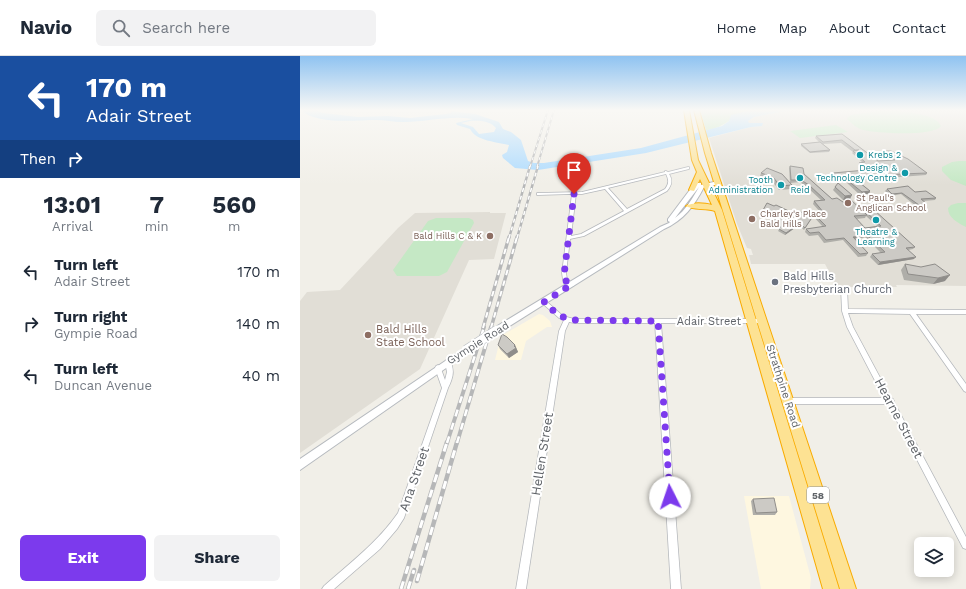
<!DOCTYPE html>
<html lang="en">
<head>
<meta charset="utf-8">
<style>
  :root { --surface:#fff; --page:#f2f2f3; --text:#1f2937; --muted:#747a83; --line:#e0e1e3; --accent:#7c3aed }
  body { margin:0; font-family:"Work Sans",sans-serif; background:var(--page); color:var(--text); height:100vh; display:flex; flex-direction:column; font-size:15px; white-space:nowrap }
  * { box-sizing:border-box; margin:0 }
  p { font-size:13px; color:var(--muted) }
  .icon { flex:none; width:22px; height:22px; fill:none; stroke:currentColor; stroke-width:2; stroke-linecap:round; stroke-linejoin:round }
  .map { position:relative; flex:1; overflow:hidden }
  .details { display:flex; flex-direction:column; background:var(--surface); width:300px }
  .details>* { flex:none }
  .top-card { background:#1a4fa0; color:#fff; overflow:hidden }
  .buttons { position:absolute; left:614px; top:481px; display:grid; gap:8px }
  .buttons a { display:grid; place-items:center; width:40px; height:40px; border-radius:6px; background:var(--surface); box-shadow:0 2px 10px #0003; font-size:20px }
  .pin { position:absolute; display:grid; place-items:center; width:34px; height:34px; color:#fff; margin:-41px -17px; border-radius:50% 50% 50% 0; rotate:-45deg; box-shadow:0 0 4px #0007 }
  .pin .icon { rotate:45deg }
  .me { position:absolute; width:44px; margin:-22px; rotate:356deg; stroke-linejoin:round; filter:drop-shadow(0 0 3px #0008) }
  .turn { display:flex; align-items:center; gap:14px; height:84px; padding:0 20px; font-size:18px }
  .turn .icon { width:52px; height:52px; stroke-width:2.5 }
  .turn b { display:block; font-size:28px; line-height:34px }
  .then { display:flex; align-items:center; height:38px; padding:0 20px; background:#0003; gap:8px; font-size:15px }
  .eta { display:flex; justify-content:space-evenly; align-items:center; height:68px; text-align:center }
  .eta b { font-size:24px; font-weight:700; line-height:28px }
  .primary-button { display:flex; gap:8px; margin-top:auto; padding:8px 20px }
  .primary-button a { flex:1; height:46px; border-radius:6px; background:var(--accent); color:#fff; font-size:16px; font-weight:700; line-height:46px; text-align:center }
  .primary-button a+a { background:var(--page); color:var(--text) }
  ul { padding:0; list-style:none }
  li { display:flex; align-items:center; gap:12px; height:52px; padding:0 20px }
  li div { flex:1 }
  li b { display:block; font-size:15px }
  li em { font-style:normal }
  header { display:flex; align-items:center; gap:24px; box-sizing:border-box; height:56px; padding:0 20px; background:var(--surface); border-bottom:1px solid var(--line) }
  header strong { font-size:19px }
  nav { display:flex; gap:22px; margin-inline-start:auto; font-size:14px }
  .search { width:280px; height:36px; background:var(--page); display:flex; align-items:center; gap:10px; box-sizing:border-box; padding:0 14px; border-radius:6px; color:var(--muted); font-size:15px }
  main { display:flex; flex:1; min-height:0 }
  .map>svg:first-child { display:block }
  .commercial { fill:#fef7e0 }
  .education { fill:#e1ded6 }
  .green { fill:#c5e8c5 }
  .water { fill:#aadaff; fill-rule:evenodd }
  .lines { fill:none; stroke-linecap:round; stroke-linejoin:round }
  .street-casing { stroke:#b5b8bc; stroke-width:1.5 }
  .secondary-casing { stroke:#b6babf; stroke-width:2 }
  .highway-casing { stroke:#f9ab00; stroke-width:2 }
  .street { fill:#fff; fill-rule:evenodd }
  .secondary { fill:#fff; fill-rule:evenodd }
  .highway { fill:#fde293; fill-rule:evenodd }
  .rail-far4-casing { stroke:#b6b7b8; stroke-width:2 }
  .rail-far3-casing { stroke:#b6b7b8; stroke-width:2.5 }
  .rail-far2-casing { stroke:#b6b7b8; stroke-width:3.5 }
  .rail-far1-casing { stroke:#b6b7b8; stroke-width:4 }
  .rail-casing { stroke:#b6b7b8; stroke-width:4.5 }
  .rail-far4 { stroke:#fff; stroke-width:1; stroke-dasharray:3.5; stroke-linecap:butt }
  .rail-far3 { stroke:#fff; stroke-width:1.5; stroke-dasharray:4; stroke-linecap:butt }
  .rail-far2 { stroke:#fff; stroke-width:2; stroke-dasharray:5.5; stroke-linecap:butt }
  .rail-far1 { stroke:#fff; stroke-width:2.5; stroke-dasharray:7; stroke-linecap:butt }
  .rail { stroke:#fff; stroke-width:3; stroke-dasharray:8; stroke-linecap:butt }
  .secondary-bridge-casing { stroke:#b6babf; stroke-width:10; stroke-linecap:butt }
  .secondary-bridge { stroke:#fff; stroke-width:9 }
  .wall { fill:#afaea9; fill-rule:evenodd }
  .shaded-wall { fill:#8f8d8a }
  .building { fill:#cccac5; stroke:#8f8d8a }
  .route { stroke:#7c3aed; stroke-width:7; stroke-dasharray:0 12.6 }
  .culture-dot { fill:#0f9aa8; stroke:#fff; stroke-width:1.5 }
  .education-dot { fill:#8d6e63; stroke:#fff; stroke-width:1.5 }
  .worship-dot { fill:#6b7280; stroke:#fff; stroke-width:1.5 }
  .labels { text-anchor:middle; dominant-baseline:central; stroke-width:4; stroke-linejoin:round; paint-order:stroke }
  .far-culture-label { font-size:9px; fill:#0d838f; stroke:#fff; text-anchor:end }
  .far-education-label { font-size:9px; fill:#785e54; stroke:#fff; text-anchor:start }
  .shield { fill:#fff; stroke:#8f9295; stroke-width:1 }
  .shield-label { font-size:10px; font-weight:bold; fill:#5f6368 }
  .worship-label { font-size:11px; fill:#5b616d; stroke:#fff; text-anchor:start }
  .street-label { font-size:11px; fill:#5f6368; stroke:#fff }
  .education-label { font-size:11px; fill:#785e54; stroke:#fff; text-anchor:start }
  .near-street-label { font-size:13px; fill:#5f6368; stroke:#fff }
</style>
</head>
<body>
<header>
<strong>Navio</strong>
<div class="search"><svg class="icon" aria-label="search" viewBox="0 0 24 24"><circle cx="10" cy="10" r="6"/><path d="M15 15l6 6"/></svg>Search here</div>
<nav><a>Home</a><a>Map</a><a>About</a><a>Contact</a></nav>
</header>
<main>
<section class="details">
<div class="top-card">
<div class="turn"><svg class="icon" aria-label="left" viewBox="0 0 24 24"><path d="M17 20v-9H6M10 6l-5 5 5 5"/></svg><div><b>170 m</b>Adair Street</div></div>
<div class="then">Then<svg class="icon" aria-label="right" viewBox="0 0 24 24"><path d="M7 20v-9h11M14 6l5 5-5 5"/></svg></div>
</div>
<div class="eta">
<div><b>13:01</b><p>Arrival</p></div>
<div><b>7</b><p>min</p></div>
<div><b>560</b><p>m</p></div>
</div>
<ul>
<li><svg class="icon" aria-label="left" viewBox="0 0 24 24"><path d="M17 20v-9H6M10 6l-5 5 5 5"/></svg><div><b>Turn left</b><p>Adair Street</p></div><em>170 m</em></li>
<li><svg class="icon" aria-label="right" viewBox="0 0 24 24"><path d="M7 20v-9h11M14 6l5 5-5 5"/></svg><div><b>Turn right</b><p>Gympie Road</p></div><em>140 m</em></li>
<li><svg class="icon" aria-label="left" viewBox="0 0 24 24"><path d="M17 20v-9H6M10 6l-5 5 5 5"/></svg><div><b>Turn left</b><p>Duncan Avenue</p></div><em>40 m</em></li>
</ul>
<div class="primary-button"><a>Exit</a><a>Share</a></div>
</section>
<div class="map">
<svg width="666" height="533" viewBox="0 0 666 533">
  <rect width="100%" height="100%" fill="#f1efe8"/>
  <path class="commercial" d="M239 258 243 259 250 265 252 271H247L226 285 221 304H195L201 280Z
    M444 440H489L511 522 510 533H461Z"/>
  <path class="education" d="M490 54H666V230L596 229 597 231H537L525 208H451L449 199H453L451 193 447 192 437 168 409 82 451 71 462 70 459 67H449L448 65 454 61Z
    M190 156V157H206L194 203 169 204 120 313 0 397V245L7 236 40 234 98 172 115 157Z"/>
  <path class="green" d="M400 54H451C435 57 424 73 406 74Z
    M579 55C592 55 635 55 641 70 633 81 576 77 563 74 557 72 552 68 547 63L548 61 551 59Z
    M536 69 548 76 500 82 490 75Z
    M659 105H666V130L651 124 642 115V111L652 106Z
    M658 147H666V171C658 167 648 162 648 152L651 149Z
    M136 162H169L173 164 174 167 147 216 139 220H97L93 214 128 165Z"/>
  <path class="water" d="M1 54H16L23 57 58 61 88 60 110 62 146 58 151 57V55L175 58 199 66 203 73 211 76 221 84 228 105 234 107H244L341 92 422 70 429 65 431 59 451 54H490L454 61 448 65 449 67H463L462 70 451 71 346 97 238 114 215 112 203 102 202 99 207 96 209 89C197 86 176 85 170 73L157 69 156 67 173 63C150 59 127 66 103 66 94 66 85 64 76 64 56 64 16 69 1 54ZM170 65C178 64 191 65 196 72L194 76 179 78 173 71 161 67Z"/>
  <g class="lines">
    <defs>
      <path id="street" d="M388 111H389V113L369 118C373 124 372 129 367 135L284 180 270 183 266 217 267 223 274 229 273 230H269L263 224 262 217 272 138 238 139H237V137L282 136 365 116V115H366L368 116ZM366 118C369 124 369 128 365 133L327 153 308 132ZM305 133 324 155 281 178 271 180 276 138H282Z
        M544 230 547 232 548 253 666 254V258H616L666 328V336L664 335 610 258 548 257 553 271 591 342 593 343 594 345V346L666 481V493L663 492 588 348H487L485 347 484 345 485 343 487 342H584L547 271 542 255 541 232Z
        M244 244 246 245 263 260 274 263H462L465 265 462 267H361L381 533H371L355 267H274L269 266 265 275 226 533H216L259 275 264 264 259 262 242 247 241 246Z
        M146 304H150C155 315 153 322 148 332L104 462 97 473 80 493 34 533H22L24 530C50 507 78 486 98 457L142 332 135 312 136 310 138 309 140 310 145 324 147 316 145 306Z"/>
      <path id="secondary" d="M418 125 421 127 420 128 404 131C394 150 384 164 364 173L200 276H194L193 274 194 272 360 171 369 167 370 166 368 165V163L389 135 397 127H401V129ZM399 131C392 143 386 154 375 162Z
        M166 291 169 292 170 294 169 296 0 414V403Z"/>
      <path id="highway" d="M384 54H389L398 104 422 154 539 533H523L415 155C406 152 392 154 386 150 392 146 405 147 412 149L400 123 394 135 389 134 397 116 392 104Z
        M394 54H399L411 97 556 533H540L405 97Z"/>
    </defs>
    <use href="#street" class="street-casing"/>
    <use href="#secondary" class="secondary-casing"/>
    <use href="#highway" class="highway-casing"/>
    <use href="#street" class="street"/>
    <use href="#secondary" class="secondary"/>
    <use href="#highway" class="highway"/>
    <defs>
      <path id="rail-far4" d="M230 111 248 54
        M237 111 254 54"/>
      <path id="rail-far3" d="M209 182 230 110
        M217 182 238 110"/>
      <path id="rail-far2" d="M183 272 209 181
        M191 272 217 181"/>
      <path id="rail-far1" d="M147 387 184 271
        M157 387 191 271"/>
      <path id="rail" d="M117 525 157 386
        M101 533 147 386
        M108 533 114 514"/>
    </defs>
    <use href="#rail-far4" class="rail-far4-casing"/>
    <use href="#rail-far3" class="rail-far3-casing"/>
    <use href="#rail-far2" class="rail-far2-casing"/>
    <use href="#rail-far1" class="rail-far1-casing"/>
    <use href="#rail" class="rail-casing"/>
    <use href="#rail-far4" class="rail-far4"/>
    <use href="#rail-far3" class="rail-far3"/>
    <use href="#rail-far2" class="rail-far2"/>
    <use href="#rail-far1" class="rail-far1"/>
    <use href="#rail" class="rail"/>
    <defs>
      <path id="secondary-bridge" d="M166 294 197 274"/>
    </defs>
    <use href="#secondary-bridge" class="secondary-bridge-casing"/>
    <use href="#secondary-bridge" class="secondary-bridge"/>
  </g>
  <path class="wall" d="M542 78 578 105 591 104 582 98 583 95 627 117 626 119 600 121 558 125 570 135 569 138 560 139 546 126 540 127 532 120 533 117 562 115 561 114 562 112 558 109 559 107 562 106 552 97 553 96 541 87 523 88 530 94 529 96 510 97 501 90V88L519 86 515 82 516 80Z
    M490 110 504 118 532 143 546 148 564 157 565 155 615 191 613 193 608 194 614 203 578 209 570 201 572 198 581 197 565 181 555 183 568 197 566 200 558 201 543 184 524 187 518 179 509 180 505 176 506 173 523 171 513 160 514 158 521 157 513 148 514 145H522L508 132 500 126 490 127 489 112ZM566 160 577 170 565 172 556 163 565 162Z
    M461 117 482 118 492 129 491 133 479 134 472 125 460 120Z
    M535 131 550 143 543 144 533 134Z
    M587 133 615 136 636 142 635 144 623 145 625 150 617 151 601 138 591 140 585 135Z
    M463 154 493 157 512 162 504 174 499 169 485 179 478 175 480 172 473 166 469 157 462 155Z
    M605 208 645 225 633 228 604 224 601 214Z
    M198 289H215L218 296 209 302 200 293Z
    M453 443 477 456 475 459H453L451 445Z"/>
  <path class="shaded-wall" d="M570 135 569 138 560 139 562 136Z
    M552 139 550 143 543 144 545 140Z
    M627 148 625 150 617 151 619 149Z
    M500 167 499 169 485 179 486 177Z
    M567 179 565 181 551 183 553 181Z
    M616 201 614 203 578 209 580 206Z
    M650 219 645 225 633 228 638 222Z
    M215 289 218 296 209 302 207 298Z"/>
  <path class="building" d="M542 78 578 105 595 104 583 95H591L608 103 627 117 601 118 555 123 570 135 562 136 547 124 541 125 533 117 566 114 562 112 565 111 559 107 565 106 553 95 559 94H555L542 84 523 86 516 80Z
    M520 86 530 94 510 96 501 88Z
    M490 110 503 112 504 118 532 143 537 142 546 148 550 143 567 159 554 160 565 172 581 170 565 155 574 154 615 191 606 192 616 201 580 206 572 198 585 196 567 179 553 181 568 197 560 198 544 182 526 184 519 176 510 177 506 173 526 170 514 158 524 157 514 145 525 144 509 129 501 124H491Z
    M467 112 482 118 492 129 480 130 473 121 461 117Z
    M538 127 552 139 545 140 535 131Z
    M608 130 615 136 626 135 636 142 621 143 627 148 619 149 602 137 592 138 587 133Z
    M467 147 474 150 476 149 493 157 503 156 513 160 505 172 500 167 486 177 479 173 481 171 474 164 470 155 463 154Z
    M605 208 621 211 635 208 650 219 638 222 608 218Z
    M202 278 207 281 215 289 214 290 216 292 207 298 198 289Z
    M474 442 477 456 456 457 453 443Z"/>
  <linearGradient id="sky" x2="0" y2="1"><stop stop-color="#8fc3f1"/><stop offset="0.42" stop-color="#f9f8f5"/><stop offset="1" stop-color="#f9f8f5" stop-opacity="0"/></linearGradient>
  <rect width="666" height="129" fill="url(#sky)"/>
  <g class="lines">
    <path class="route" d="M274 138 264 219 265 224 271 229 244 246 258 259 271 264 358 265 370 441"/>
  </g>
  <g class="culture-dot">
    <circle cx="560" cy="99" r="4"/>
    <circle cx="605" cy="117" r="4"/>
    <circle cx="500" cy="122" r="4"/>
    <circle cx="481" cy="129" r="4"/>
    <circle cx="576" cy="164" r="4"/>
  </g>
  <g class="education-dot">
    <circle cx="548" cy="147" r="4"/>
    <circle cx="452" cy="163" r="4"/>
    <circle cx="190" cy="180" r="4"/>
    <circle cx="68" cy="279" r="4"/>
  </g>
  <circle class="worship-dot" cx="475" cy="226" r="4"/>
  <g class="labels">
    <g class="far-culture-label">
      <text x="568" y="99" text-anchor="start">Krebs 2</text>
      <text x="597" y="112">Design &amp;<tspan x="597" dy="10">Technology Centre</tspan></text>
      <text x="473" y="124">Tooth<tspan x="473" dy="10">Administration</tspan></text>
      <text x="500" y="134" text-anchor="middle">Reid</text>
      <text x="576" y="176" text-anchor="middle">Theatre &amp;<tspan x="576" dy="10">Learning</tspan></text>
    </g>
    <g class="far-education-label">
      <text x="556" y="142">St Paul's<tspan x="556" dy="10">Anglican School</tspan></text>
      <text x="460" y="158">Charley's Place<tspan x="460" dy="10">Bald Hills</tspan></text>
      <text x="182" y="180" text-anchor="end">Bald Hills C &amp; K</text>
    </g>
    <rect class="shield" x="507" y="431" width="22" height="16" rx="3"/>
    <g class="shield-label">
      <text x="518" y="439">58</text>
    </g>
    <g class="worship-label">
      <text x="483" y="220">Bald Hills<tspan x="483" dy="13">Presbyterian Church</tspan></text>
    </g>
    <g class="street-label">
      <text x="409" y="265">Adair Street</text>
      <text transform="translate(178 287) rotate(-32)">Gympie Road</text>
      <text transform="translate(483 330) rotate(72)">Strathpine Road</text>
    </g>
    <g class="education-label">
      <text x="76" y="273">Bald Hills<tspan x="76" dy="13">State School</tspan></text>
    </g>
    <g class="near-street-label">
      <text transform="translate(599 362) rotate(62)">Hearne Street</text>
      <text transform="translate(242 398) rotate(-81)">Hellen Street</text>
      <text transform="translate(114 423) rotate(-71)">Ana Street</text>
    </g>
  </g>
</svg>
<div class="buttons">
<a><svg class="icon" aria-label="layers" viewBox="0 0 24 24"><path d="M12 4l9 5-9 5-9-5zM3 14l9 5 9-5"/></svg></a>
</div>
<div class="pin" style="left:274px;top:138px;background:#d93025"><svg class="icon" aria-label="arrive" viewBox="0 0 24 24"><path d="M6 21V4h12l-3 4 3 4H6"/></svg></div>
<svg class="me" style="left:370px;top:441px" viewBox="-20 -20 40 40"><circle r="19" fill="#fff"/><path d="M0-13L10 11 0 6-10 11z" fill="#7c3aed"/></svg>
</div>
</main>
</body>
</html>
